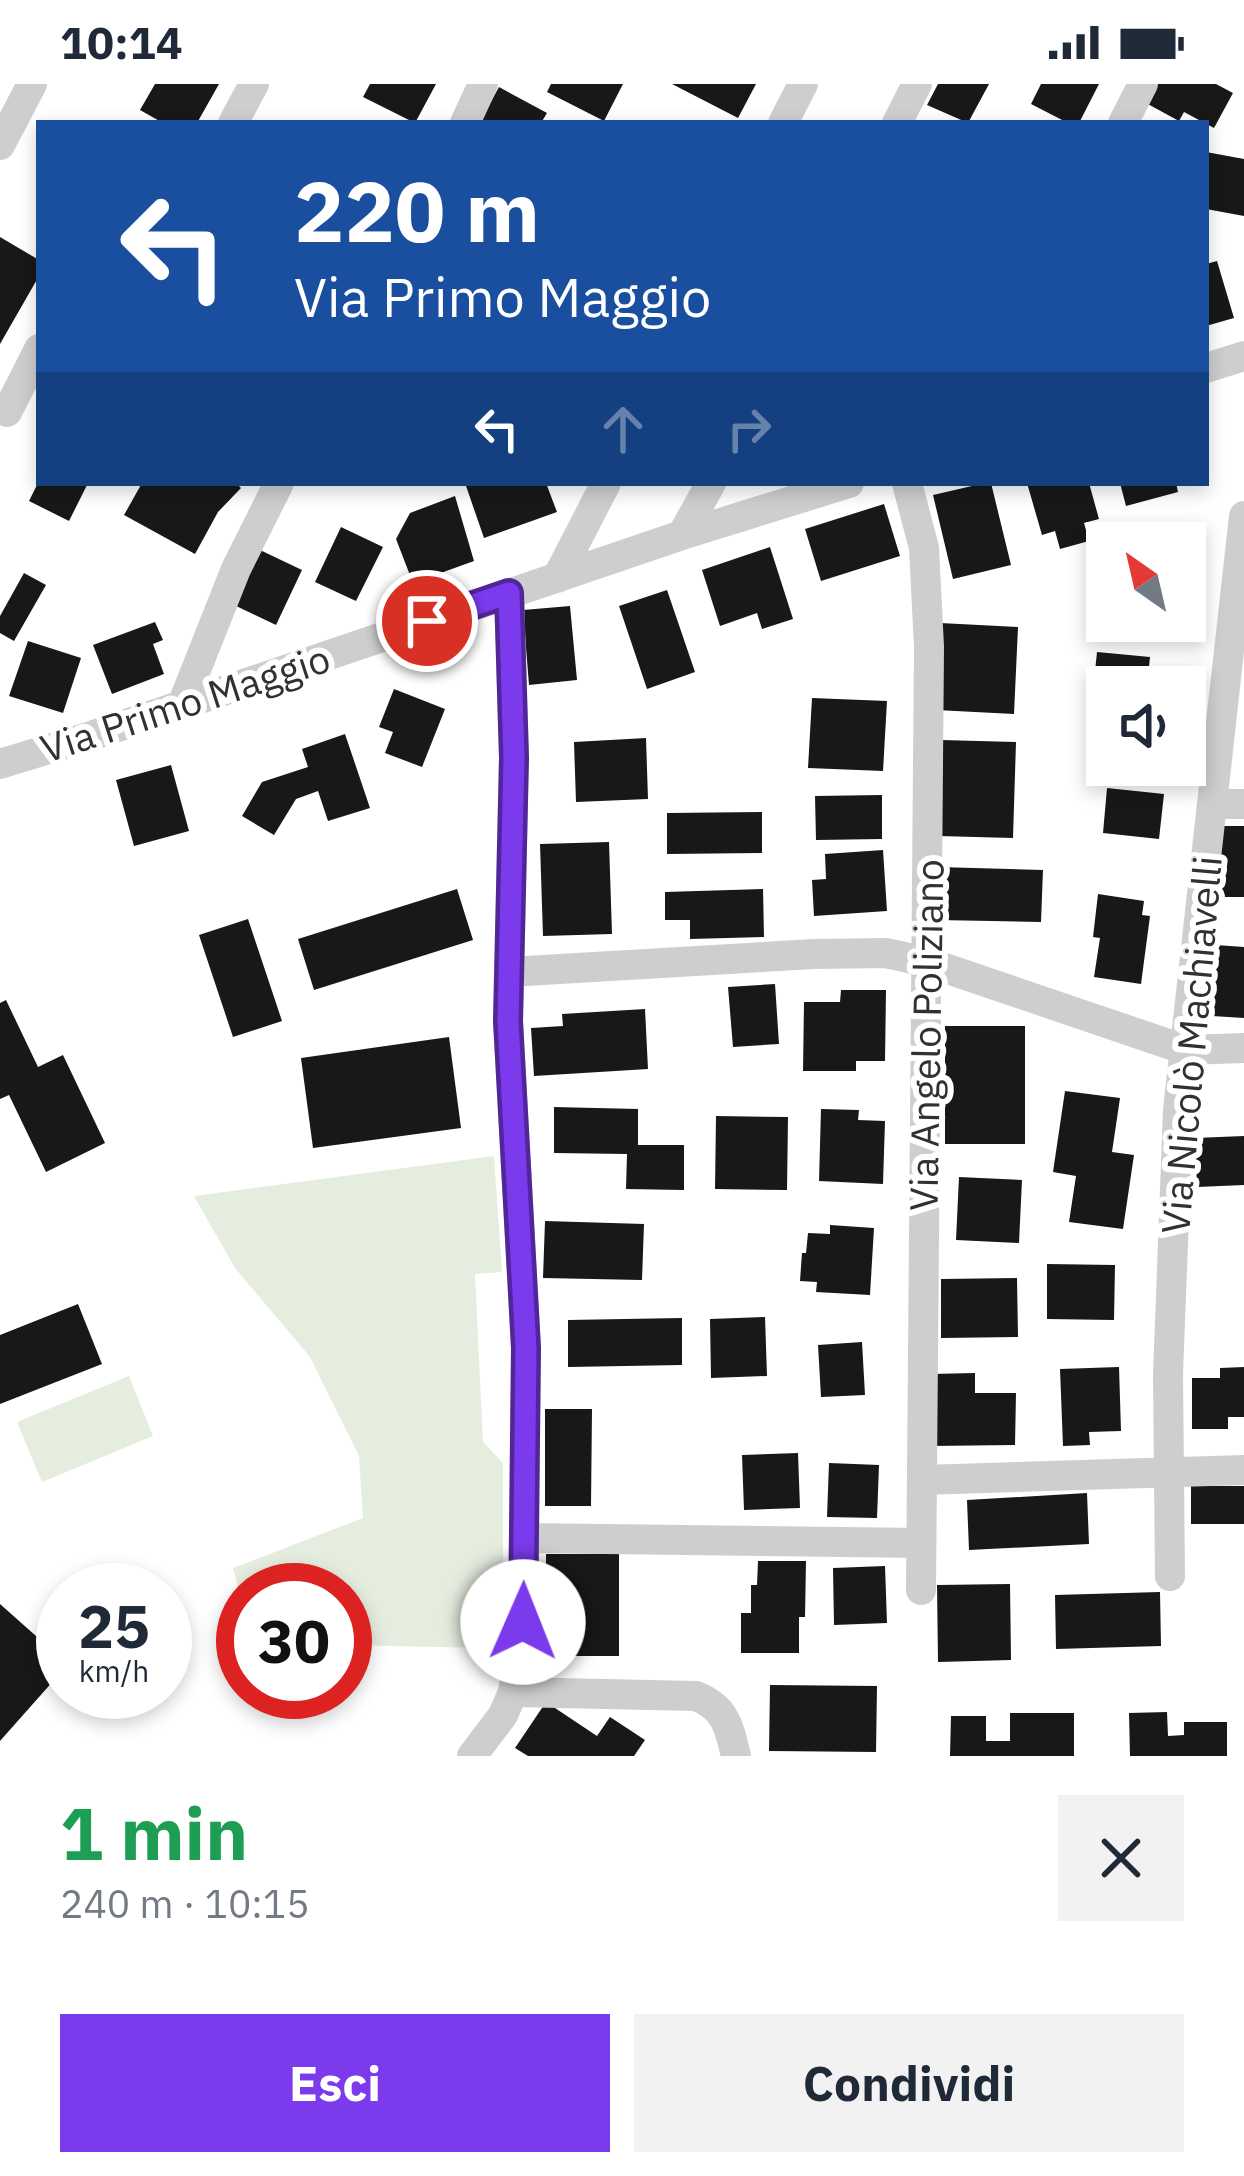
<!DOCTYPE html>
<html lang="it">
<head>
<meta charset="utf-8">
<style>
  :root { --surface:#fff; --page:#f2f2f3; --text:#1f2937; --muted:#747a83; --accent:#7c3aed }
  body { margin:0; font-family:"IBM Plex Sans",sans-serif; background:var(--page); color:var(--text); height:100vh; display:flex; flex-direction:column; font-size:45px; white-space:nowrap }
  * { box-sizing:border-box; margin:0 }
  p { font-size:39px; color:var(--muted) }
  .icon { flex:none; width:66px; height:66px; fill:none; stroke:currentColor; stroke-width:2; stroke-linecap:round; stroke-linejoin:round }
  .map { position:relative; height:1672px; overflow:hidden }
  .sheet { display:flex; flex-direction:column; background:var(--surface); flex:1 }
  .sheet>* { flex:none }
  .hud { position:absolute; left:36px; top:36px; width:1173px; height:366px; border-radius:0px; box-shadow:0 6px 18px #0003; background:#1a4fa0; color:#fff; overflow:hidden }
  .needle { width:78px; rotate:326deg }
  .controls { position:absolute; left:1086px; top:438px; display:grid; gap:24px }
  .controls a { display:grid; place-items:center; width:120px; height:120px; border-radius:0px; background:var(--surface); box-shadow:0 6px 18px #0003; font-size:60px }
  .speed { position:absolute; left:36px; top:1479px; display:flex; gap:24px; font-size:60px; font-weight:700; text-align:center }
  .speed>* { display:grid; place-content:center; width:156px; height:156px; border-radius:50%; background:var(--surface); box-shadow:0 6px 18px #0003; line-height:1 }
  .speed small { font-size:30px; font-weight:400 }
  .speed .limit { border:18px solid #d22; background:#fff; color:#111 }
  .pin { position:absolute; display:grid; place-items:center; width:102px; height:102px; color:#fff; margin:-51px; border:6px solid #fff; border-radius:50%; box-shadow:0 3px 12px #0007 }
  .me { position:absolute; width:132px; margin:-66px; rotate:1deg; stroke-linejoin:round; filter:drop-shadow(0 0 9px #0008) }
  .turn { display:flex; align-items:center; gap:42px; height:252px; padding:0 60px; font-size:54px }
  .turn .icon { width:156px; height:156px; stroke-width:2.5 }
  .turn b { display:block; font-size:84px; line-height:102px }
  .lanes { display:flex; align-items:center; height:114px; padding:0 60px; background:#0003; justify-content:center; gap:60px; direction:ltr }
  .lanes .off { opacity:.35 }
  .round { display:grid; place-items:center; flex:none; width:126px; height:126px; border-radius:0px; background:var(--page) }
  .head { display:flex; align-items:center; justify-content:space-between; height:204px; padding:0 60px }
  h1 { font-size:72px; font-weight:700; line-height:90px; color:#1e9e55 }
  .primary-button { display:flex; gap:24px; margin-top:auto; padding:24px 60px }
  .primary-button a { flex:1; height:138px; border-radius:0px; background:var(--accent); color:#fff; font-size:48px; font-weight:700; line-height:138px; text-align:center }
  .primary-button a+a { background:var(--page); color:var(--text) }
  .status { display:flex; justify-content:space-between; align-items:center; height:84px; padding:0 60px; background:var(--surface); direction:ltr }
  .status svg { height:33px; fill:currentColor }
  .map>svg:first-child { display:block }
  .green { fill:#e5eddf }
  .building { fill:#181818 }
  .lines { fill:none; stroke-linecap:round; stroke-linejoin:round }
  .street { stroke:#cecece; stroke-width:30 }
  .route-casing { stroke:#51269a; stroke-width:30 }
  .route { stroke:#7c3aed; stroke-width:21 }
  .labels { text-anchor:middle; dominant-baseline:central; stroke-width:12; stroke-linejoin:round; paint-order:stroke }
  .street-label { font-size:39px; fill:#313131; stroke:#fff }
</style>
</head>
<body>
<div class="status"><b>10:14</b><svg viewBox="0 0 49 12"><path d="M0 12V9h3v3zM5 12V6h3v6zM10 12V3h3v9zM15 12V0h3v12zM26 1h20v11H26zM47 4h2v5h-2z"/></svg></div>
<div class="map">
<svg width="1244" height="1672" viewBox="0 0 1244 1672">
  <rect width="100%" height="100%" fill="#fff"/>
  <path class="green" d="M494 1072 502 1188 475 1190 483 1358 503 1379V1517L482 1564 345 1561V1506H243V1522L233 1484 363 1434 359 1372 310 1273 235 1184 194 1112Z
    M129 1292 153 1352 42 1398 17 1338Z"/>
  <path class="building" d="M155 0H219L197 39H163L140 26Z
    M370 0H436L415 39 363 13Z
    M551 0H623L604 37 547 8Z
    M672 0H756L738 34Z
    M938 0H989L968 39 927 21Z
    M1041 0H1099L1079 39H1068L1031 20Z
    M1154 0H1216L1233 9 1214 44 1184 28 1179 37 1144 18Z
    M499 3 547 29 541 39H479Z
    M1206 68 1244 75V132L1206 125Z
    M0 153 39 176V192L0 260Z
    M1217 177 1234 234 1206 242V180Z
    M38 399H88L69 437 29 417Z
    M142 399H236L241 404 218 428 195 470 124 431Z
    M465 399H546L557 428 484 454Z
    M985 399H991L1011 481 953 495 933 411Z
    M1027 399H1089L1099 435 1084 439 1089 457 1060 465 1055 447 1042 451Z
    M1120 399H1176L1178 408 1126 422Z
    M455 412 474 477 413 499 396 455 410 429Z
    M884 420 900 472 821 497 805 445Z
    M341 443 383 463 356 517 315 498Z
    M770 463 793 535 762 545 757 529 720 542 702 486Z
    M260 466 302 486 276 541 234 521Z
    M1185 486 1200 488 1194 537 1185 536Z
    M24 489 46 501 14 557 0 549V532Z
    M667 506 695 588 647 605 619 522Z
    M570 522 577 596 529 601 523 526Z
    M155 538 163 556 153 560 164 590 112 610 93 561Z
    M940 539 1018 543 1014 630 936 626Z
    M28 557 81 574 63 629 9 612Z
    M1097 568 1150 573 1147 603H1107V628L1091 626Z
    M394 605 445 625 422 683 385 669 393 648 379 643Z
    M812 614 887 617 883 687 808 684Z
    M345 650 370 724 328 737 318 707 296 715 274 751 242 732 262 698 308 683 302 665Z
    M646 654 648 715 576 718 574 658Z
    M941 656 1016 658 1013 754 938 752Z
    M171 681 189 747 134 762 116 696Z
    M1107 704 1164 710 1159 755 1103 749Z
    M882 711V755L816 756 815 712Z
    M762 728V769L667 770V729Z
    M1221 742H1244V813H1221Z
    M609 758 612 850 543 852 540 760Z
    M883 766 887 827 814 832 812 796 826 795 825 770Z
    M938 783 1043 786 1041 838 937 836Z
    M457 805 473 856 314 906 298 855Z
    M763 805 764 853 690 855V836H665V808Z
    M1098 810 1144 817 1142 831 1150 832 1141 900 1094 893 1100 854 1093 853Z
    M248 835 282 937 233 953 199 851Z
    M1216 861 1244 863V934L1212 932Z
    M775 900 779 960 733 963 728 903Z
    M841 906H886L885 977H856V987H803L804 918H840Z
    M6 916 38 983 63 971 105 1059 46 1088 9 1011 0 1015V919Z
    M645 925 648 985 534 992 531 944 563 942 562 930Z
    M945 942H1025V1060H945Z
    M449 953 461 1044 313 1064 301 974Z
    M1065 1007 1120 1014 1112 1068 1134 1071 1123 1145 1069 1138 1076 1092 1053 1088Z
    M554 1023 638 1025V1061H684V1106L626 1105 627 1070 554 1069Z
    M821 1025 859 1026 858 1036 885 1037 883 1100 819 1097Z
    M716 1032 788 1033 787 1106 715 1105Z
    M1244 1052V1101L1197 1103 1195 1054Z
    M959 1093 1022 1096 1019 1159 956 1156Z
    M545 1137 644 1140 642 1196 543 1194Z
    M830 1141 874 1144 870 1211 816 1208 817 1198 800 1197 802 1169H806L808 1149 830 1150Z
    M1047 1180 1115 1181 1114 1236 1047 1235Z
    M1017 1194 1018 1253 941 1254V1195Z
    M78 1220 102 1280 0 1320V1251Z
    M765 1233 767 1292 711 1294 710 1235Z
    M682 1234V1281L568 1283V1236Z
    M862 1258 865 1311 821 1313 818 1261Z
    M1119 1283 1121 1347 1089 1348 1090 1361 1063 1362 1060 1285Z
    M1244 1283V1333H1228V1345H1192V1294H1220V1284Z
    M975 1289V1309H1016L1015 1361 930 1362V1290Z
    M545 1325H592L591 1422H545Z
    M798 1369 800 1424 744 1426 742 1371Z
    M829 1379 879 1381 877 1434 827 1433Z
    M1191 1402H1244V1440H1191Z
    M1087 1409 1089 1460 969 1466 967 1416Z
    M546 1470H619V1572H546Z
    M758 1477H806L805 1533H799V1569H741V1529H751V1501H757Z
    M885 1482 887 1539 834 1541 833 1484Z
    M1010 1500 1011 1576 938 1578 937 1501Z
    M1160 1508 1161 1562 1056 1565 1055 1511Z
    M0 1520 63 1576V1586L0 1657Z
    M770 1601 877 1602 876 1668 769 1667Z
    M546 1618 597 1652 610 1633 645 1656 634 1672H528L515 1664Z
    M1167 1628 1168 1652 1184 1651V1638H1227V1672H1130L1129 1629Z
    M1010 1629H1074V1672H950L951 1632H986V1657H1010Z"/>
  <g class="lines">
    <path class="street" d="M233 39 254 0
      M465 39 483 0
      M783 39 803 0
      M897 39 917 0
      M1123 39 1143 0
      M0 61 32 0
      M1206 284 1244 272
      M7 328 39 265
      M907 399 924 464 929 563 921 1506
      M682 451 711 399
      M557 494 606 399
      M182 621 236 485 279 399
      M0 680 91 652 682 451 849 399
      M1213 720H1244
      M509 888 814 870 886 869 927 878 1186 966 1244 964
      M922 1396 1244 1386
      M524 1454 921 1459
      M1170 1492 1168 1291 1178 1026 1244 432
      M513 1608 696 1612C726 1624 729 1643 736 1672
      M472 1672 503 1631 513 1608 523 1538 526 1264 508 937 514 674 509 509"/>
  </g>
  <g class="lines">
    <defs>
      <path id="route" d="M427 537 509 509 514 674 508 937 526 1264 523 1538"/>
    </defs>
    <use href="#route" class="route-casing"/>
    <use href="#route" class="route"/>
  </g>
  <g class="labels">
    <g class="street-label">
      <text transform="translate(185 619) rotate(-18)">Via Primo Maggio</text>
      <text transform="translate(926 951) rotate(-89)">Via Angelo Poliziano</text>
      <text transform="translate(1191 961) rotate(-85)">Via Nicolò Machiavelli</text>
    </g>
  </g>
</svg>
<div class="controls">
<a><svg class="needle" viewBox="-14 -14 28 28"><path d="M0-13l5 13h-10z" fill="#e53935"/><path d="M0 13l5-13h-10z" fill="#747a83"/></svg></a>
<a><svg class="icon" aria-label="sound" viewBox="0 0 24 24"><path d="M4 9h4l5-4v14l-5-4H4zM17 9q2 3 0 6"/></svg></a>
</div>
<div class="speed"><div>25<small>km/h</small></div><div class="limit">30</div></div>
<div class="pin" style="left:427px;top:537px;background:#d93025"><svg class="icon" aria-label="arrive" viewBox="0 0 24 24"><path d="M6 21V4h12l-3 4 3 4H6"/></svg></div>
<svg class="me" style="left:523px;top:1538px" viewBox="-20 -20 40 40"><circle r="19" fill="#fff"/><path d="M0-13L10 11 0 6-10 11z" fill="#7c3aed"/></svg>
<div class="hud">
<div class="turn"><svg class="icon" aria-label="left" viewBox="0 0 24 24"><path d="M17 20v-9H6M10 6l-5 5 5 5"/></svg><div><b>220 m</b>Via Primo Maggio</div></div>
<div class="lanes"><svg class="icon" aria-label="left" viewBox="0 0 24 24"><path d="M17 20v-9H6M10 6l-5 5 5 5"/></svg><svg class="icon off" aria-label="ahead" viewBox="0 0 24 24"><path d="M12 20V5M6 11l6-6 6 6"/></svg><svg class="icon off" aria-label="right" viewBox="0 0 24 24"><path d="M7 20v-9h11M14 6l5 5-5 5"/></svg></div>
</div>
</div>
<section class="sheet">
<div class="head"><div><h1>1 min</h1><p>240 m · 10:15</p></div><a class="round"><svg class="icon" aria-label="close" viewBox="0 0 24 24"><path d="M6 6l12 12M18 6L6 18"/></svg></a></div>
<div class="primary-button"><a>Esci</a><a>Condividi</a></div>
</section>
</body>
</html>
